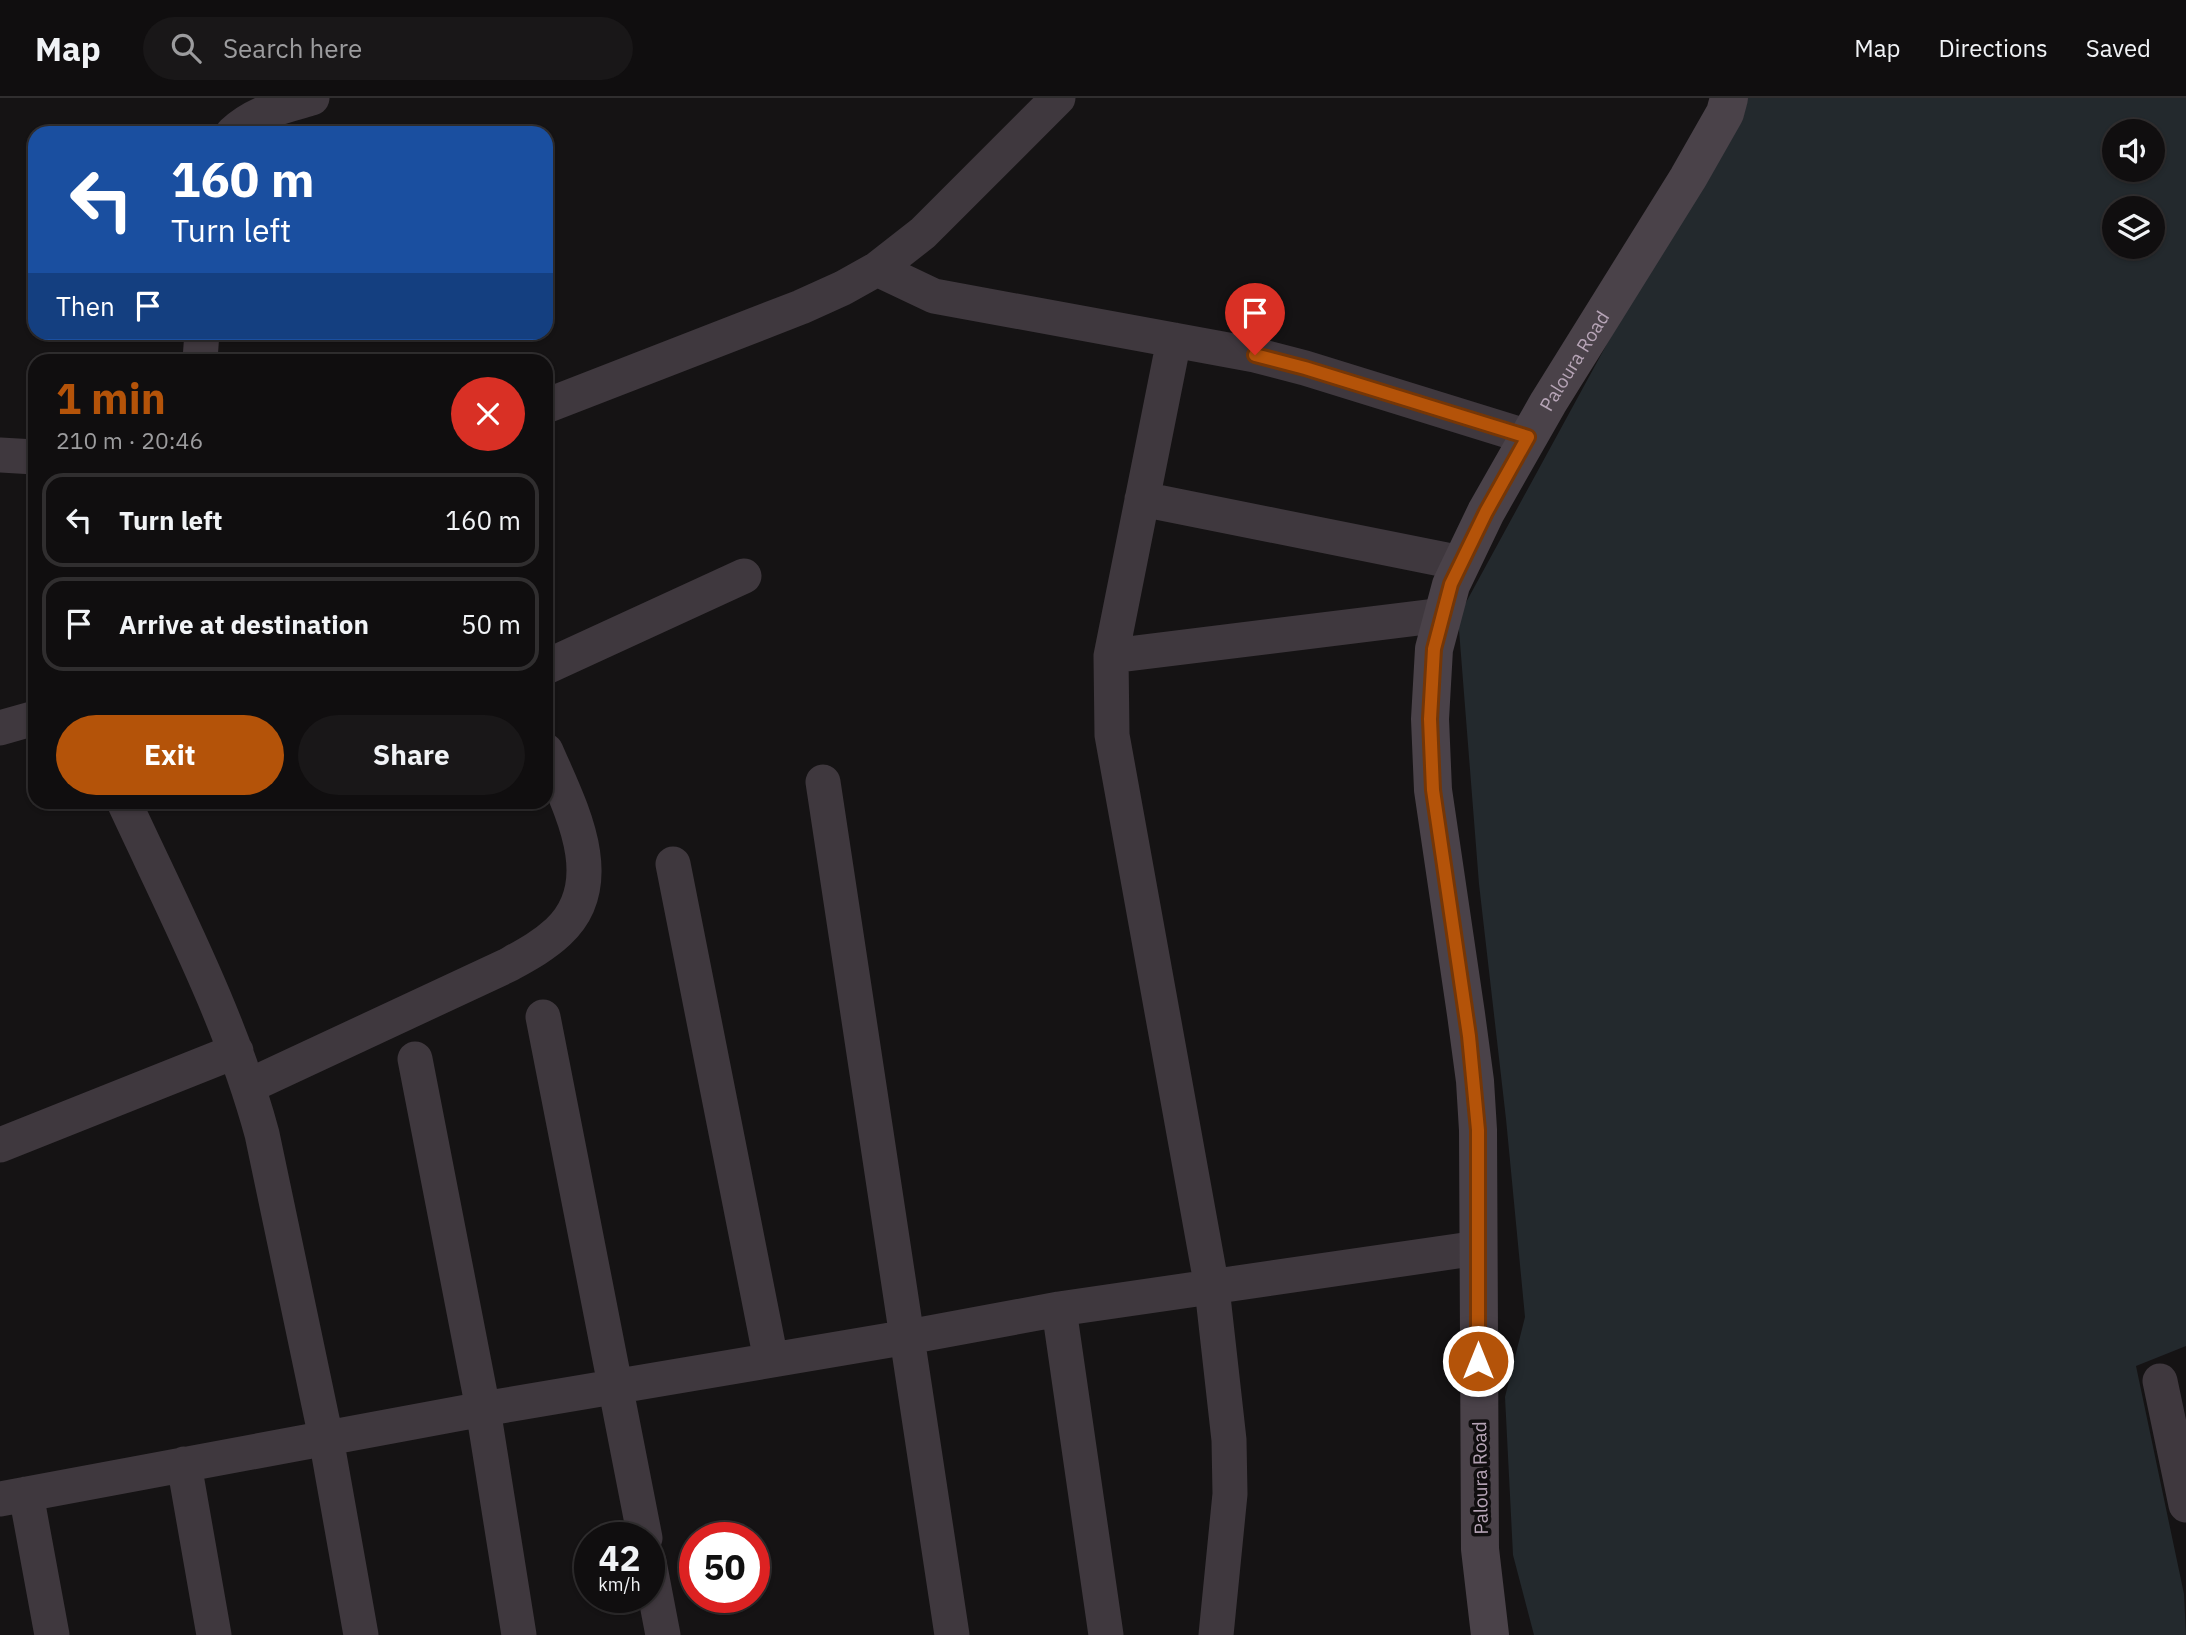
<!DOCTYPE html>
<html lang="en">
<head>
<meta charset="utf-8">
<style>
  :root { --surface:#100e0f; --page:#191718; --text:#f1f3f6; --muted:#9c9c9e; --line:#302e2f; --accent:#b45309 }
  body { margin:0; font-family:"IBM Plex Sans",sans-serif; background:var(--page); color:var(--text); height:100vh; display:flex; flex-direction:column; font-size:26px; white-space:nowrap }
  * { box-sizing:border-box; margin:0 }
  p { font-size:23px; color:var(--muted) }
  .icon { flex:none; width:38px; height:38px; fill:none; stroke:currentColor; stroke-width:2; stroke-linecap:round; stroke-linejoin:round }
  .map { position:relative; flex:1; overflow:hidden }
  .details { position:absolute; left:28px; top:256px; width:525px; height:455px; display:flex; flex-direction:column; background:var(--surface); border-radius:21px; box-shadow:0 2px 5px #0004,0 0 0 2px var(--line) }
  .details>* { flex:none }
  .hud { position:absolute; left:28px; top:28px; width:525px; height:214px; border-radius:21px; box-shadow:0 2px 5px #0004,0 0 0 2px var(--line); background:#1a4fa0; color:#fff; overflow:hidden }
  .fabs { position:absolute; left:2102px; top:21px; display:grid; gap:14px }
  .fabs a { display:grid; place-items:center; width:63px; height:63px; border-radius:50%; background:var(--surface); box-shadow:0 2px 5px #0004,0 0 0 2px var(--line); font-size:35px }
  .speed { position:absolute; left:574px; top:1424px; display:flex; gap:14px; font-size:35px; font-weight:700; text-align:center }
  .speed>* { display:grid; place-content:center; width:91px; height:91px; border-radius:50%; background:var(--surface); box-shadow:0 2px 5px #0004,0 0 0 2px var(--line); line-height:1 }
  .speed small { font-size:18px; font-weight:400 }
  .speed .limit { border:10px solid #d22; background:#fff; color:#111 }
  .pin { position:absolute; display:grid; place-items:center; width:60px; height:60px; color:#fff; margin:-72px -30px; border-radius:50% 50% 50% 0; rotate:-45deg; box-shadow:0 0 7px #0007 }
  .pin .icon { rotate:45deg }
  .me { position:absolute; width:77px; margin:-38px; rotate:0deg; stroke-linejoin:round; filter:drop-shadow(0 0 5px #0008) }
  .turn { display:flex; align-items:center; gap:24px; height:147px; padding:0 28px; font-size:32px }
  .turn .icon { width:91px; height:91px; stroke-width:2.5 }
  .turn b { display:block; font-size:49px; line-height:60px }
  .then { display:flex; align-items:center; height:66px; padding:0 28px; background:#0003; gap:14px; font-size:26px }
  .round { display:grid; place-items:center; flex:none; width:74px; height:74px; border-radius:37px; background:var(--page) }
  .summary { display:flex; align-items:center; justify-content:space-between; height:119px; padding:0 28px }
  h1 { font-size:42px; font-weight:800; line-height:52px; color:var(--accent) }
  .action { display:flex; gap:14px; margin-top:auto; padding:14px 28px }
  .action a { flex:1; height:80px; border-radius:42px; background:var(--accent); color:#fff; font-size:28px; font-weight:800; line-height:80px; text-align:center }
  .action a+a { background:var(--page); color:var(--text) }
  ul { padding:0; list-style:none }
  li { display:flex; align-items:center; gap:21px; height:94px; margin:0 14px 10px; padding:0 14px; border:4px solid var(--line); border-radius:21px }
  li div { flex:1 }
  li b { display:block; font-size:26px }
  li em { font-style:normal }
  header { display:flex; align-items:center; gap:42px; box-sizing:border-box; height:98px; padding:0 35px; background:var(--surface); border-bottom:2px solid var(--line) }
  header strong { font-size:33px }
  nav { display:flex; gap:38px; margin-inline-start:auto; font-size:24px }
  .search { width:490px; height:63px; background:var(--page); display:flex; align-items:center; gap:18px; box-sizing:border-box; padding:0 24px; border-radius:38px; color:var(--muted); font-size:26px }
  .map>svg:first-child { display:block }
  .green { fill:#23292d; fill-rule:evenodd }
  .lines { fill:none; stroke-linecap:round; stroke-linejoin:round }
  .street { stroke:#3f383e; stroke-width:35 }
  .secondary { stroke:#4a4249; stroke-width:38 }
  .route-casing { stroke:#753606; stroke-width:18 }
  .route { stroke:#b45309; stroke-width:12 }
  .labels { text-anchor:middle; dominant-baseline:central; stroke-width:7; stroke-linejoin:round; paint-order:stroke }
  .street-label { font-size:19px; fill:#b6a4b6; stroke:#100e0f }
</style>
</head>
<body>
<header>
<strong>Map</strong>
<div class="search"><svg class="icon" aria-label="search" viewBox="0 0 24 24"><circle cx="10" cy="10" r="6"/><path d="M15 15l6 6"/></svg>Search here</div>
<nav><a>Map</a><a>Directions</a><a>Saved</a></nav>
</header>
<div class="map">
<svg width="2186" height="1537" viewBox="0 0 2186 1537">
  <rect width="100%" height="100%" fill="#151314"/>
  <path class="green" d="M1748 0H2186V1248L2136 1268 2184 1496 2186 1537H1534L1513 1457 1505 1299 1525 1219 1506 1021 1479 786 1458 519 1650 167 1742 23ZM2114 33H2152V72H2114ZM2114 110H2152V149H2114Z"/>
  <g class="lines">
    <path class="street" d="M233 35C255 14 284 8 312 0
      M877 171 934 198 1255 257 1305 270 1528 339
      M1174 242 1111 558 1112 637 1212 1190 1229 1342 1230 1396 1216 1537
      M200 262 202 234
      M546 308 801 209 843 190 877 171 923 135 1058 0
      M0 357 35 359
      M1142 401 1461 465
      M1111 558 1443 517
      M546 569 744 478
      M0 630 35 620
      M823 684 952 1537
      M124 704C174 812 231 921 262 1036L326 1340 361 1537
      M673 766 771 1262
      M543 919 645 1440
      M415 961 483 1311 519 1537
      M249 988 508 867C526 857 543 848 558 834 612 784 569 707 546 653
      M0 1047 236 953
      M1059 1211 1106 1537
      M2160 1283 2186 1407
      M184 1366 214 1537
      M26 1396 52 1537
      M0 1401 483 1311 908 1239 1059 1211 1478 1150
      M649 1464 663 1537"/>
    <path class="secondary" id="s1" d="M1490 1537 1480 1451 1478 1032 1475 983 1466 916 1433 692 1430 621 1434 551 1451 487 1486 414 1548 305 1688 80 1725 15 1729 0"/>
  </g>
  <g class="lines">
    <defs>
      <path id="route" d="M1255 257 1305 270 1528 339 1486 414 1451 486 1434 551 1430 621 1433 692 1469 938 1478 1032V1263"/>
    </defs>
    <use href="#route" class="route-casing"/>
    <use href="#route" class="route"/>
  </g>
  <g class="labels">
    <g class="street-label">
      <text stroke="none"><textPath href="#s1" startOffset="1312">Paloura Road</textPath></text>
      <text transform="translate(1480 1380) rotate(-91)">Paloura Road</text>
    </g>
  </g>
</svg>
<div class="fabs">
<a><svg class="icon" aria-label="sound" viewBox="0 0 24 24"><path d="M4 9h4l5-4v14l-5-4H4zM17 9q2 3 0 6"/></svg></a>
<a><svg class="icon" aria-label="layers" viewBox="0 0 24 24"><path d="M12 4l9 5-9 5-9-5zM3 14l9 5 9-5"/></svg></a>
</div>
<div class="speed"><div>42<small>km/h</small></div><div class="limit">50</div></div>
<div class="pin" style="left:1255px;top:257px;background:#d93025"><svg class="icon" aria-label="arrive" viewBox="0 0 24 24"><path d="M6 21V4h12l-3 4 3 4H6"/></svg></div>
<svg class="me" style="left:1478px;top:1263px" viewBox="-20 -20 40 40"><circle r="17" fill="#b45309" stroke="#fff" stroke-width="3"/><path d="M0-11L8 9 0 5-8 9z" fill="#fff"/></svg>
<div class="hud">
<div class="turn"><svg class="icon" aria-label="left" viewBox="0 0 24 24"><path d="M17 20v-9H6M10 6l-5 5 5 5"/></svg><div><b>160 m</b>Turn left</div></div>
<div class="then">Then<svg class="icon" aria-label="arrive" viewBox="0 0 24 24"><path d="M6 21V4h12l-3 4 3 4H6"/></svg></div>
</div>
<section class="details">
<div class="summary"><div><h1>1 min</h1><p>210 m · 20:46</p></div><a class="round" style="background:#d93025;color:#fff"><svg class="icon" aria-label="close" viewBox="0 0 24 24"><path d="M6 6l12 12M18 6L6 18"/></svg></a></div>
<ul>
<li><svg class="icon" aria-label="left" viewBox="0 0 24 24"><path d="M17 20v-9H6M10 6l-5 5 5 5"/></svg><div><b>Turn left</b></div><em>160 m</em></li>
<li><svg class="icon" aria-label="arrive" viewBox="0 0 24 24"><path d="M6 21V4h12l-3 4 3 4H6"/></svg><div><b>Arrive at destination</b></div><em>50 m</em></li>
</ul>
<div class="action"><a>Exit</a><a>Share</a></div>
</section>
</div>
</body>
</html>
